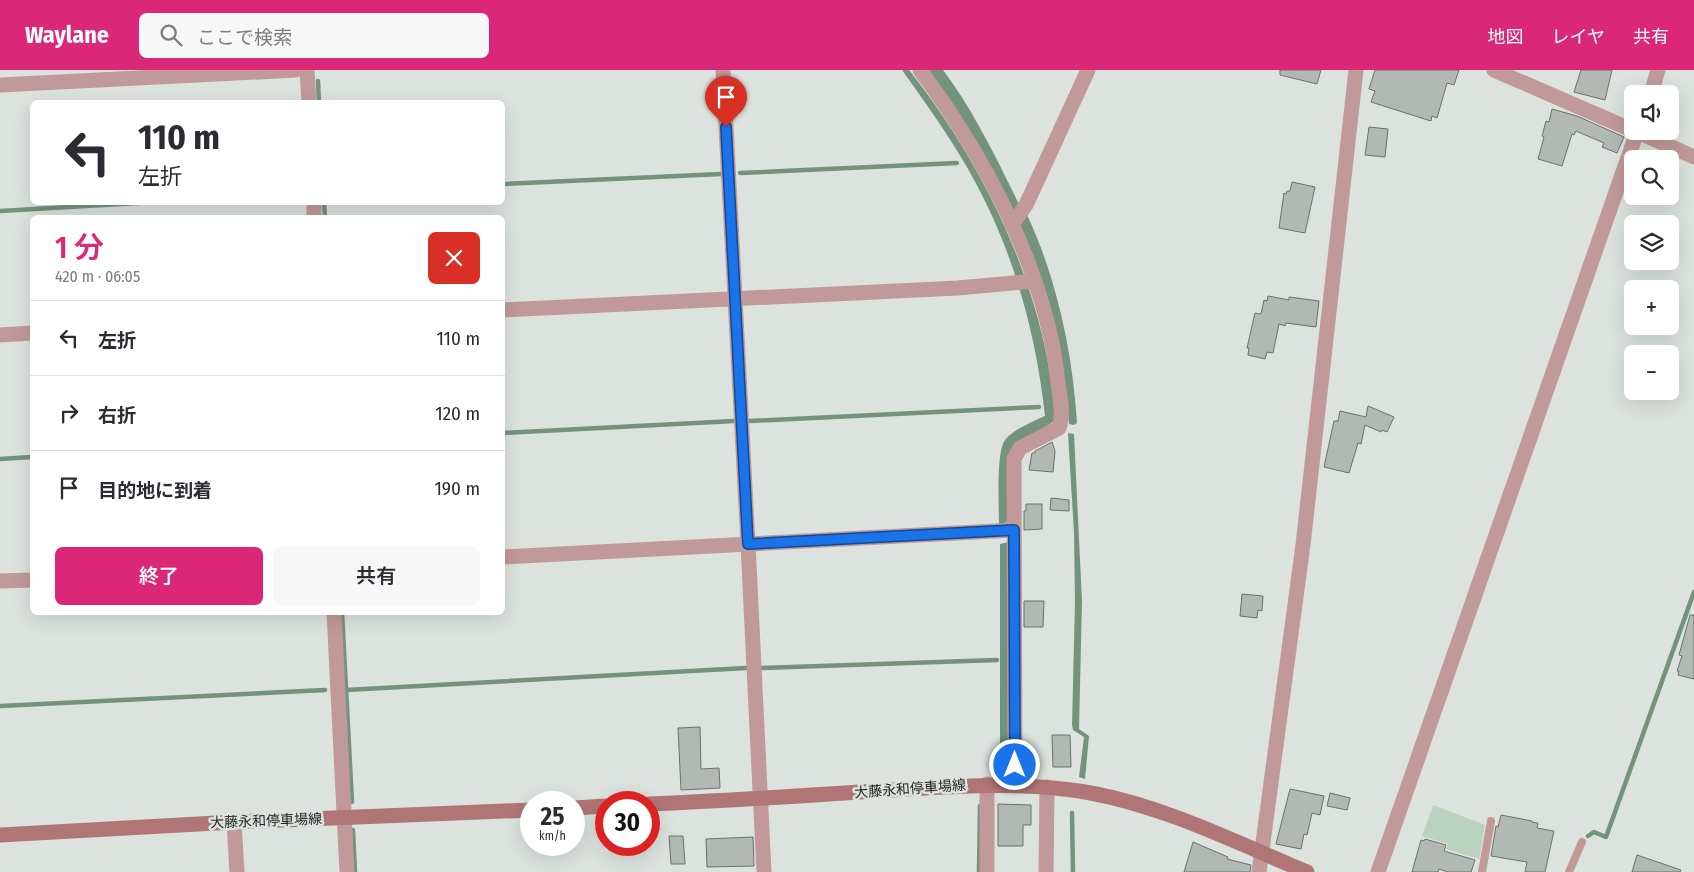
<!DOCTYPE html>
<html lang="ja">
<head>
<meta charset="utf-8">
<style>
  :root { --surface:#fff; --page:#f7f7f7; --text:#2b2b33; --muted:#7c7c81; --line:#e1e1e2; --accent:#db2777 }
  body { margin:0; font-family:"Fira Sans Condensed","Noto Sans JP",sans-serif; background:var(--page); color:var(--text); height:100vh; display:flex; flex-direction:column; font-size:19px; white-space:nowrap }
  * { box-sizing:border-box; margin:0 }
  p { font-size:16px; color:var(--muted) }
  .icon { flex:none; width:28px; height:28px; fill:none; stroke:currentColor; stroke-width:2; stroke-linecap:round; stroke-linejoin:round }
  .map { position:relative; flex:1; overflow:hidden }
  .panel { position:absolute; left:30px; top:145px; width:475px; height:400px; display:flex; flex-direction:column; background:var(--surface); border-radius:8px; box-shadow:0 5px 20px #0002 }
  .panel>* { flex:none }
  .hud { position:absolute; left:30px; top:30px; width:475px; height:105px; border-radius:8px; box-shadow:0 5px 20px #0002; background:#fff; color:var(--text); overflow:hidden }
  .controls { position:absolute; left:1624px; top:15px; display:grid; gap:10px }
  .controls a { display:grid; place-items:center; width:55px; height:55px; border-radius:8px; background:var(--surface); box-shadow:0 5px 20px #0002; font-size:25px }
  .speed { position:absolute; left:520px; top:721px; display:flex; gap:10px; font-size:25px; font-weight:700; text-align:center }
  .speed>* { display:grid; place-content:center; width:65px; height:65px; border-radius:50%; background:var(--surface); box-shadow:0 5px 20px #0002; line-height:1 }
  .speed small { font-size:12px; font-weight:400 }
  .speed .limit { border:8px solid #d22; background:#fff; color:#111 }
  .pin { position:absolute; display:grid; place-items:center; width:42px; height:42px; color:#fff; margin:-51px -21px; border-radius:50% 50% 50% 0; rotate:-45deg; box-shadow:0 0 5px #0007 }
  .pin .icon { rotate:45deg }
  .me { position:absolute; width:55px; margin:-28px; rotate:0deg; stroke-linejoin:round; filter:drop-shadow(0 0 4px #0008) }
  .turn { display:flex; align-items:center; gap:18px; height:105px; padding:0 25px; font-size:22px }
  .turn .icon { width:65px; height:65px; stroke-width:2.5 }
  .turn b { display:block; font-size:35px; line-height:42px }
  .round { display:grid; place-items:center; flex:none; width:52px; height:52px; border-radius:8px; background:var(--page) }
  .head { display:flex; align-items:center; justify-content:space-between; height:85px; padding:0 25px }
  h1 { font-size:30px; font-weight:600; line-height:38px; color:var(--accent) }
  .action { display:flex; gap:10px; margin-top:auto; padding:10px 25px }
  .action a { flex:1; height:58px; border-radius:8px; background:var(--accent); color:#fff; font-size:20px; font-weight:600; line-height:58px; text-align:center }
  .action a+a { background:var(--page); color:var(--text) }
  ul { padding:0; list-style:none }
  li { display:flex; align-items:center; gap:15px; height:75px; padding:0 25px; border-top:1px solid var(--line) }
  li div { flex:1 }
  li b { display:block; font-size:19px }
  li em { font-style:normal }
  header { display:flex; align-items:center; gap:30px; box-sizing:border-box; height:70px; padding:0 25px; background:var(--accent); color:#fff }
  header strong { font-size:24px }
  nav { display:flex; gap:28px; margin-inline-start:auto; font-size:18px }
  .search { width:350px; height:45px; background:var(--page); display:flex; align-items:center; gap:12px; box-sizing:border-box; padding:0 18px; border-radius:8px; color:var(--muted); font-size:19px }
  .map>svg:first-child { display:block }
  .green { fill:#bad2c0 }
  .water { fill:#74937d }
  .lines { fill:none; stroke-linecap:round; stroke-linejoin:round }
  .stream { stroke:#74937d; stroke-width:4.5 }
  .building { fill:#b2b8b4; stroke:#6b706c }
  .service { stroke:#c19998; stroke-width:8 }
  .minor { stroke:#c19998; stroke-width:15 }
  .secondary { stroke:#b07675; stroke-width:15 }
  .route-casing { stroke:#114b97; stroke-width:12 }
  .route { stroke:#1a73e8; stroke-width:9 }
  .labels { text-anchor:middle; dominant-baseline:central; stroke-width:5; stroke-linejoin:round; paint-order:stroke }
  .street-label { font-size:14px; fill:#1f211f; stroke:#dce2dd }
</style>
</head>
<body>
<header>
<strong>Waylane</strong>
<div class="search"><svg class="icon" aria-label="search" viewBox="0 0 24 24"><circle cx="10" cy="10" r="6"/><path d="M15 15l6 6"/></svg>ここで検索</div>
<nav><a>地図</a><a>レイヤ</a><a>共有</a></nav>
</header>
<div class="map">
<svg width="1694" height="802" viewBox="0 0 1694 802">
  <rect width="100%" height="100%" fill="#dce2dd"/>
  <path class="green" d="M1433 735 1485 755 1479 789 1446 779 1448 774 1422 766Z"/>
  <path class="water" d="M902 0H909C986 97 1048 226 1055 350L1046 357 1018 372 1008 452 999 454C999 438 996 381 1005 370 1012 360 1034 351 1045 346 1037 272 1018 198 985 131 963 85 932 42 902 0Z
    M928 0H943C970 36 991 77 1011 118 1014 123 1016 130 1020 135 1022 139 1026 143 1028 147 1057 209 1073 285 1077 353L1074 355 1069 354 1062 296 980 79 953 34Z
    M1068 363 1074 364 1082 531 1079 659 1089 666 1085 709 1079 707 1084 667 1073 660 1072 655 1075 531 1074 463Z
    M1009 472 1008 694 1005 697 1000 698V474Z"/>
  <g class="lines">
    <path class="stream" d="M318 11 319 32
      M740 103 957 93
      M502 114 721 104
      M324 132 325 148
      M0 141 155 132
      M750 351 1039 337
      M502 363 734 351
      M0 389 32 387
      M342 542 352 732
      M762 598 997 590
      M346 620 746 598
      M0 636 325 620
      M1072 743 1073 802
      M353 760 355 802
      M1588 766 1594 762 1606 767 1694 522
      M979 802 980 736"/>
  </g>
  <path class="building" d="M1280 0H1321L1317 14 1280 5Z
    M1375 0H1459L1454 15 1447 13 1437 48 1432 46 1431 51 1371 32 1375 21 1369 19Z
    M1581 0H1612L1605 30 1574 22Z
    M1552 39 1577 46 1624 67 1617 83 1602 77 1604 73 1576 61 1574 65 1572 64 1562 96 1538 89 1544 67 1542 66 1546 51 1549 52Z
    M1369 57 1388 59 1385 87 1365 85Z
    M1292 112 1315 117 1305 163 1279 158 1284 123 1286 124 1287 121H1290Z
    M1268 226 1289 230V227L1319 231 1316 257 1286 253 1285 256 1279 254 1273 283 1267 282 1265 289 1248 285 1249 278H1247L1255 243 1261 244 1264 230 1267 231Z
    M1368 336 1394 347 1387 362 1382 360 1381 362 1365 355 1361 374 1358 373 1349 403 1324 397 1334 351H1338L1340 341 1366 347Z
    M1052 372 1055 381 1053 402 1029 400 1032 383H1035V381Z
    M1051 428 1069 430V441L1050 440Z
    M1026 434H1042V459L1024 460V441H1026Z
    M1242 524 1263 526 1262 541 1258 540 1257 548 1240 546Z
    M1024 531H1044L1043 557H1024Z
    M1690 545H1694V609L1678 605 1679 601H1677L1682 586 1679 585Z
    M700 657 701 699 719 698 720 718 681 720 678 658Z
    M1052 665H1070L1071 697H1053Z
    M1290 719 1324 726 1320 745 1312 743 1307 765 1304 764 1301 779 1276 774Z
    M1330 723 1350 728 1347 740 1327 736Z
    M998 734 1031 735V755H1023V776H998Z
    M1501 745 1532 751V752L1538 753 1537 758 1554 761 1545 802H1525L1527 792 1491 786 1496 756 1498 757Z
    M669 766H683L685 794H671Z
    M753 767 754 796 707 797 706 769Z
    M1425 769 1446 775 1444 781 1475 790 1471 802H1448L1439 799 1438 802H1412L1421 770 1424 771Z
    M1193 772 1228 787 1227 789 1251 795 1250 802H1184Z
    M1637 785 1681 800 1680 802H1632Z"/>
  <g class="lines">
    <path class="service" d="M1482 802 1491 751
      M1569 802 1582 772"/>
    <path class="minor" d="M307 0 309 32
      M723 0 748 474 764 802
      M920 0C985 87 1047 203 1058 313 1060 328 1064 344 1059 358L1020 378 1014 389 1015 714
      M1494 0 1632 60
      M0 15 296 0
      M1651 24 1658 0
      M1635 61 1694 87
      M314 132V148
      M1012 155 1026 135 1088 0
      M502 240 958 218 1034 211
      M0 265 32 263
      M502 487 1014 460
      M0 511 32 510
      M334 542 347 802
      M234 752 237 802
      M987 802V714
      M1046 802 1047 717
      M1259 802 1303 475 1356 0
      M1378 802 1637 62"/>
    <path class="secondary" d="M649 734C724 731 800 726 875 721 948 717 1019 710 1091 723 1166 737 1237 773 1307 802
      M574 738 606 736
      M0 765 234 752 531 740"/>
  </g>
  <g class="lines">
    <defs>
      <path id="route" d="M726 57 748 474 1014 460 1015 695"/>
    </defs>
    <use href="#route" class="route-casing"/>
    <use href="#route" class="route"/>
  </g>
  <g class="labels">
    <g class="street-label">
      <text transform="translate(910 719) rotate(-4)">大藤永和停車場線</text>
      <text transform="translate(266 751) rotate(-2)">大藤永和停車場線</text>
    </g>
  </g>
</svg>
<div class="controls">
<a><svg class="icon" aria-label="sound" viewBox="0 0 24 24"><path d="M4 9h4l5-4v14l-5-4H4zM17 9q2 3 0 6"/></svg></a>
<a><svg class="icon" aria-label="search" viewBox="0 0 24 24"><circle cx="10" cy="10" r="6"/><path d="M15 15l6 6"/></svg></a>
<a><svg class="icon" aria-label="layers" viewBox="0 0 24 24"><path d="M12 4l9 5-9 5-9-5zM3 14l9 5 9-5"/></svg></a>
<a>+</a>
<a>−</a>
</div>
<div class="speed"><div>25<small>km/h</small></div><div class="limit">30</div></div>
<div class="pin" style="left:726px;top:57px;background:#d93025"><svg class="icon" aria-label="arrive" viewBox="0 0 24 24"><path d="M6 21V4h12l-3 4 3 4H6"/></svg></div>
<svg class="me" style="left:1015px;top:695px" viewBox="-20 -20 40 40"><circle r="17" fill="#1a73e8" stroke="#fff" stroke-width="3"/><path d="M0-11L8 9 0 5-8 9z" fill="#fff"/></svg>
<div class="hud">
<div class="turn"><svg class="icon" aria-label="left" viewBox="0 0 24 24"><path d="M17 20v-9H6M10 6l-5 5 5 5"/></svg><div><b>110 m</b>左折</div></div>
</div>
<section class="panel">
<div class="head"><div><h1>1 分</h1><p>420 m · 06:05</p></div><a class="round" style="background:#d93025;color:#fff"><svg class="icon" aria-label="close" viewBox="0 0 24 24"><path d="M6 6l12 12M18 6L6 18"/></svg></a></div>
<ul>
<li><svg class="icon" aria-label="left" viewBox="0 0 24 24"><path d="M17 20v-9H6M10 6l-5 5 5 5"/></svg><div><b>左折</b></div><em>110 m</em></li>
<li><svg class="icon" aria-label="right" viewBox="0 0 24 24"><path d="M7 20v-9h11M14 6l5 5-5 5"/></svg><div><b>右折</b></div><em>120 m</em></li>
<li><svg class="icon" aria-label="arrive" viewBox="0 0 24 24"><path d="M6 21V4h12l-3 4 3 4H6"/></svg><div><b>目的地に到着</b></div><em>190 m</em></li>
</ul>
<div class="action"><a>終了</a><a>共有</a></div>
</section>
</div>
</body>
</html>
